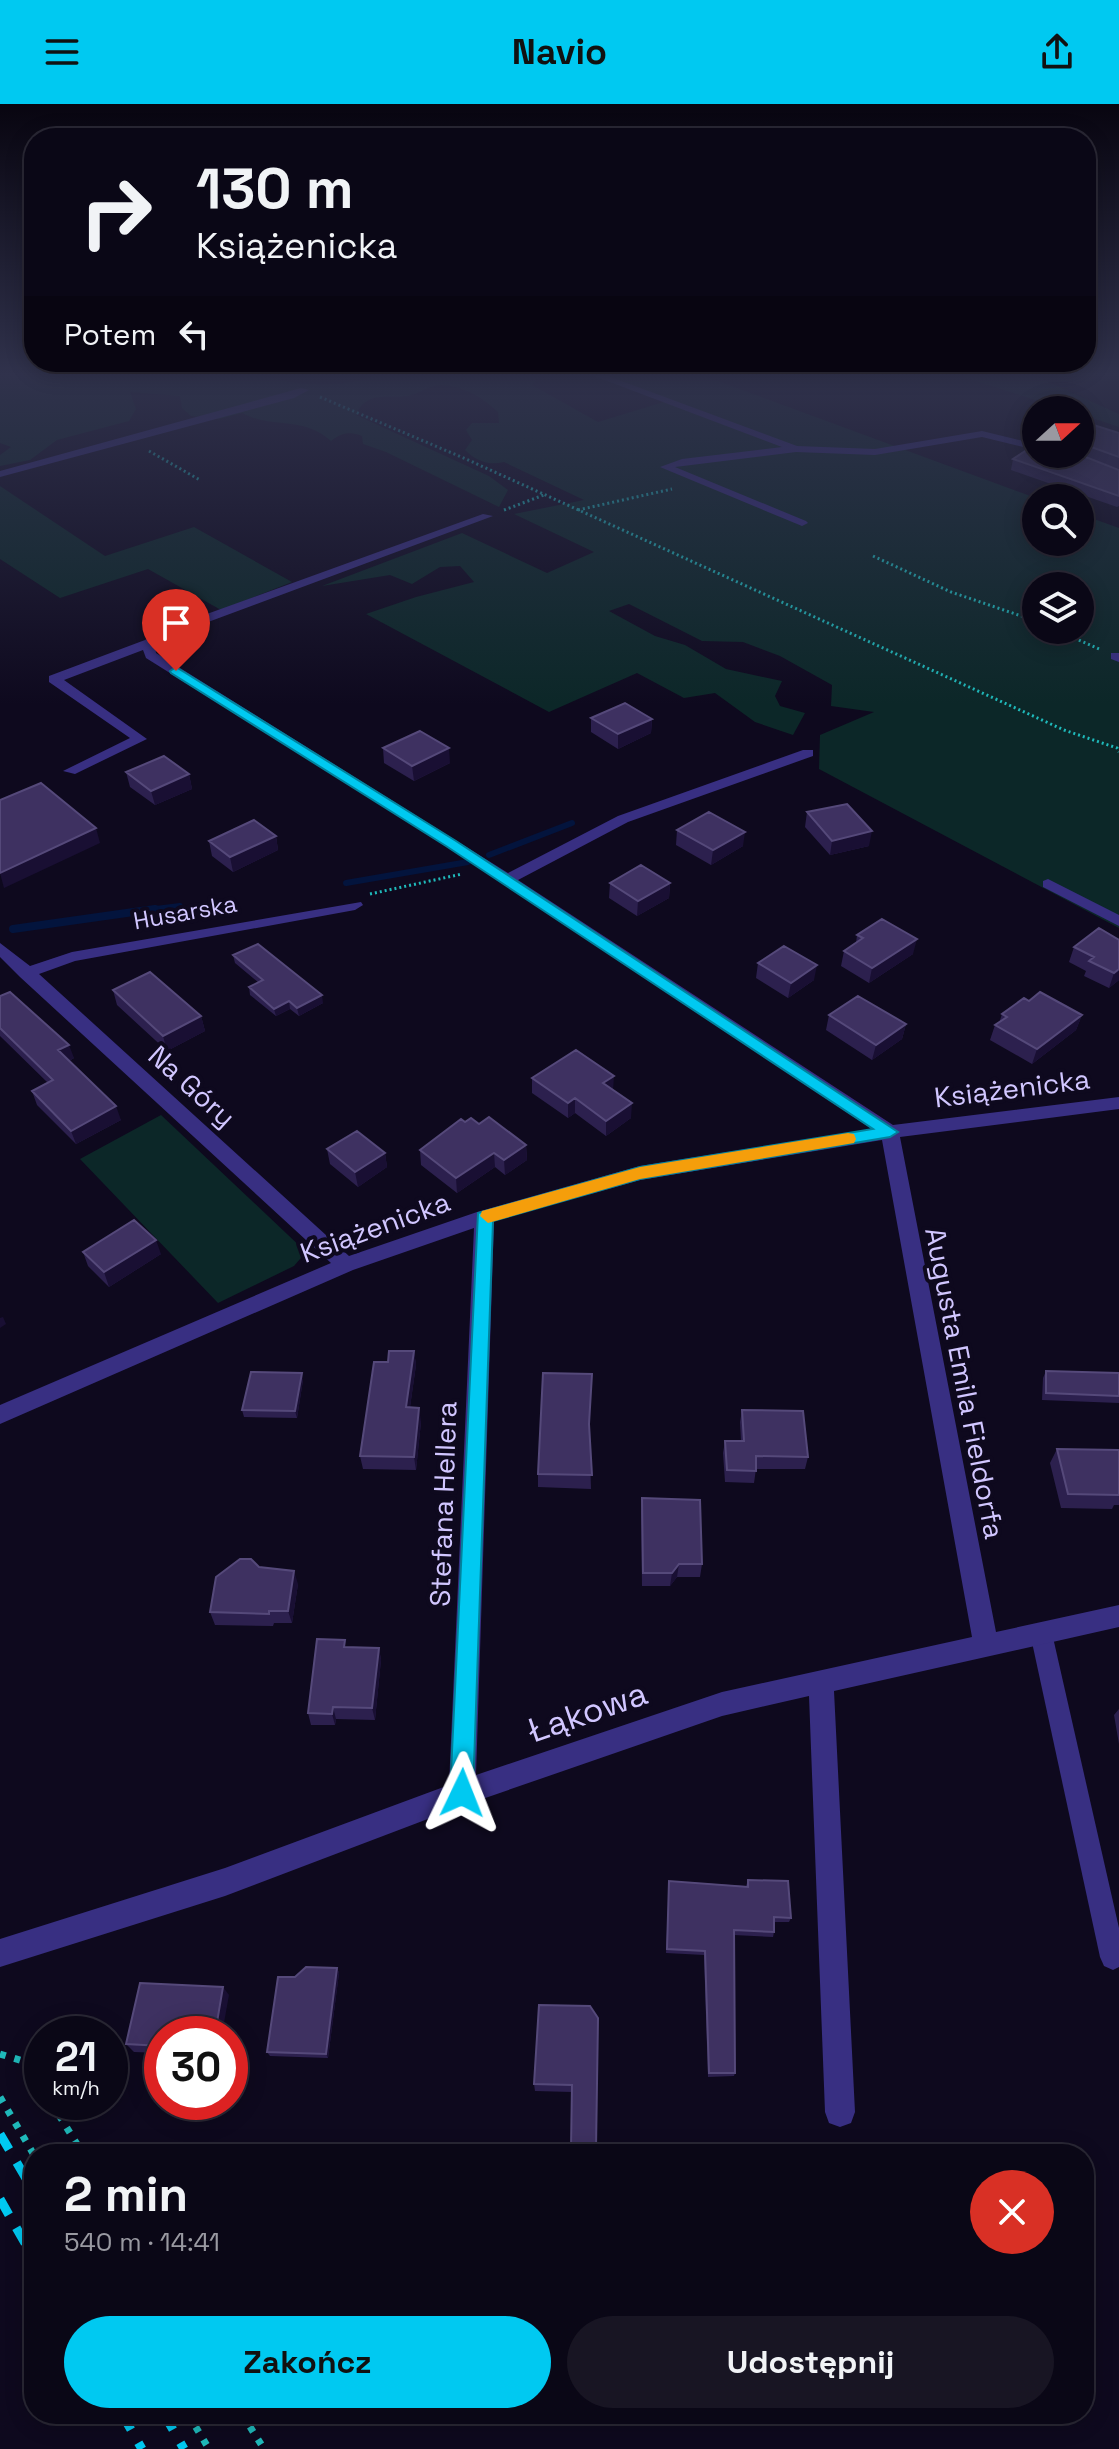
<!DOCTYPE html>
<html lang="pl">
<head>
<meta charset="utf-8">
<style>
  :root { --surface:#0a0716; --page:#181523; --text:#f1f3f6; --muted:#9999a1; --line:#2a2835; --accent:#00c9f1 }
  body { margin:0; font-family:"Space Grotesk",sans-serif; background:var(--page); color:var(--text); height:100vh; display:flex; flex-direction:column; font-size:30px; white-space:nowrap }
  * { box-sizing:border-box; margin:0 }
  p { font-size:26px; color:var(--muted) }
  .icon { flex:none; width:44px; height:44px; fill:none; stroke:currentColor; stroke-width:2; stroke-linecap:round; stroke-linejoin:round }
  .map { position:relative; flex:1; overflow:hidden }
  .side { position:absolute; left:24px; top:2040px; width:1070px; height:280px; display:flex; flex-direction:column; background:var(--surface); border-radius:32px; box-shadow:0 4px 20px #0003,0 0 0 2px var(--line) }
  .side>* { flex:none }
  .banner { position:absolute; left:24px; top:24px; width:1072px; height:244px; border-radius:32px; box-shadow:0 4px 20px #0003,0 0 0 2px var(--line); background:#0a0716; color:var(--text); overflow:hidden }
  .needle { width:52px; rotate:69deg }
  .fabs { position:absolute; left:1022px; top:292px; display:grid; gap:16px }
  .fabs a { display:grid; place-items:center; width:72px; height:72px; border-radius:50%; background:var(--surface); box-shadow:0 4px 20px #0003,0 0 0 2px var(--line); font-size:40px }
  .speed { position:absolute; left:24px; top:1912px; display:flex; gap:16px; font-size:40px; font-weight:700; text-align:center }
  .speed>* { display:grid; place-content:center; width:104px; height:104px; border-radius:50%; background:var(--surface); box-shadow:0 4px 20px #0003,0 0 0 2px var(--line); line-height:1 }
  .speed small { font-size:20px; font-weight:400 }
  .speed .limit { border:12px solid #d22; background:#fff; color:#111 }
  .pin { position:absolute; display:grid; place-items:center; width:68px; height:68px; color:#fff; margin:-82px -34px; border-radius:50% 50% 50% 0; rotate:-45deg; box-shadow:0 0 8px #0007 }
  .pin .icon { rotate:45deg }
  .me { position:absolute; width:88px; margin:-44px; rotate:2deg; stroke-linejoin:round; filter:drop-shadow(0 0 6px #0008) }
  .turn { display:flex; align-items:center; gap:28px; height:168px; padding:0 40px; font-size:36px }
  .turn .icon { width:104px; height:104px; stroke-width:2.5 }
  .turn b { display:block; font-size:56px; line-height:68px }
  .then { display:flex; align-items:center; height:76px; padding:0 40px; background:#0003; gap:16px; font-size:30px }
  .round { display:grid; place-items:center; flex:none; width:84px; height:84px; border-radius:42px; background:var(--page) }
  .overview { display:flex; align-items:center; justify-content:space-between; height:136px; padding:0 40px }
  h1 { font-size:48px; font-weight:600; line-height:60px }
  .action { display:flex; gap:16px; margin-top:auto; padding:16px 40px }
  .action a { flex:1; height:92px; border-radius:48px; background:var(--accent); color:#111; font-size:32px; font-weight:600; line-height:92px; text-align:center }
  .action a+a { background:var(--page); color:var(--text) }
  header { display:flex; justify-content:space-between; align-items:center; height:104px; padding:0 40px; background:var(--accent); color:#111; font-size:36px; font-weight:600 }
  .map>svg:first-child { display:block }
  .green { fill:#0c2728; fill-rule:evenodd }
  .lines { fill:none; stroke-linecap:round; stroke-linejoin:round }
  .stream-far1 { stroke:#03143d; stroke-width:6 }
  .stream { stroke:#03143d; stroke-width:8 }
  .path-far1 { stroke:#1fb9ba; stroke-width:3; stroke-dasharray:2 3; stroke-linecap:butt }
  .path { stroke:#1fb9ba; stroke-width:7; stroke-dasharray:6 9; stroke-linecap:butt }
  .service { fill:#382f82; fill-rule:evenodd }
  .minor { fill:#382f82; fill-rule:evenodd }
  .rail { stroke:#00c9f1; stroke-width:9; stroke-dasharray:18 15; stroke-linecap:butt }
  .wall { fill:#2c204e }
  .shaded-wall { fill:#190f33 }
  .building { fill:#3e3161; stroke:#55497a; stroke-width:2 }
  .route { fill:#00c9f1; stroke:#00839d; stroke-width:2 }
  .slow { fill:#f59e0b }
  .labels { text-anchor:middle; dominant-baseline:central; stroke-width:8; stroke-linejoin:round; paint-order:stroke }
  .far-street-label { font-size:24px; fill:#d1c6ff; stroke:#0e091e }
  .street-label { font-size:28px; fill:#d1c6ff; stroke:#0e091e }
  .near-street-label { font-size:34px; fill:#d1c6ff; stroke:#0e091e }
</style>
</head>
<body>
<header><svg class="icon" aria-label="menu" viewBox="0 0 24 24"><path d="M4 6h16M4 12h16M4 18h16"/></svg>Navio<svg class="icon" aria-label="share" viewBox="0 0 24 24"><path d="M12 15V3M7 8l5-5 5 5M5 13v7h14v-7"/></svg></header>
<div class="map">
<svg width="1119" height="2345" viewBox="0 0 1119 2345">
  <rect width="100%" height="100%" fill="#0e091e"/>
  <path class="green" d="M0 272H265C298 282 339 285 372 272H539L532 281 598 318 670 296 610 272H704L1036 394V438H1080V410L1119 424V824L819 665 820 631 874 608 831 602 832 581 780 552 743 538 702 537 629 500 609 507 655 532 685 541 726 565 782 577 775 592 780 602 805 609 793 631 755 618 715 589 684 594 637 569 549 608 366 510 416 493 474 478 460 462 440 463 412 480 390 471 322 482 462 429 547 469 594 448 514 410 584 396 504 358C489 362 476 357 465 346L472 336 466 326 472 319H499L498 308C483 294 465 283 444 281 432 280 425 286 415 290 391 298 368 283 356 311L489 372 508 386 499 403 386 348 363 340 362 332C350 327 341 329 331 337 301 311 274 326 242 309L219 315 191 312 182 304 180 292 130 288 136 305 129 317 57 336 30 356 0 362V351L11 343 0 339ZM1036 482H1080V526H1036Z
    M961 272H1035L1119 310V323L1080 310V306H1066Z
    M0 382 105 452 194 423 292 478 221 506 148 465 60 494 0 455Z
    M161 1011 306 1148 294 1162 218 1199 80 1055Z"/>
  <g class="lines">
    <path class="stream-far1" d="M489 751 572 719
      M346 779 468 758
      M140 807 180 802"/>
    <path class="stream" d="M13 825 155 805"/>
    <path class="path-far1" d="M320 293 466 355 1064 626 1117 644 1119 648
      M149 347 200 376
      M504 406 544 391
      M578 406 672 385
      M873 452 951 488 1036 517
      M1056 526 1099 545
      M370 790 462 770"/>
    <path class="path" d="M0 1950 26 1958 42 1983
      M0 1993 34 2051
      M51 1998 83 2050
      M188 2310 209 2345
      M242 2310 264 2345"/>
    <path class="service" d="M1041 1519 1049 1522 1052 1529 1119 1824V1863L1113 1866 1104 1862 1100 1853 1030 1529 1033 1522Z"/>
    <path class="minor" d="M594 272H608L797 342 875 345 982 327 1036 340V346L982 333 875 351 796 348 675 363 806 417 808 419 802 422 660 363 682 355 782 343Z
      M301 284 309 286 294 294 0 373V367Z
      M483 410 493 412 165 534 155 540 156 549 508 769 618 712 803 646H813V652L628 718 518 776 893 1021 1119 993V1005L900 1033 996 1528 1119 1501V1523L834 1587 855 2008 851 2019 840 2023 829 2019 825 2008 809 1592 722 1612 462 1702 225 1792 0 1863V1835L225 1764 449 1681 474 1124 353 1166 0 1320V1301L331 1159 20 873 0 853V839L30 862 72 848 361 798 363 801 355 806 75 857 39 870 349 1152 477 1108 640 1062 872 1025 446 742 146 554 143 546 64 576 147 635 75 670 63 667 130 634 49 578V572L145 536 157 528ZM882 1036 972 1533 722 1588 476 1671 494 1117 640 1076Z
      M1111 549H1119V558L1111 555Z
      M1048 775 1119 811V822L1043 783V777Z"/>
    <path class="rail" d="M0 2030 34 2088
      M0 2095 34 2155
      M122 2310 142 2345
      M164 2310 184 2345"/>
  </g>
  <path class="wall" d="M1080 319 1119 329V365L1078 350 1119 366V402L1117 403 1011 366 1013 355 1036 350H1080Z
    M591 614 652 615 651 629 618 645 591 628Z
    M383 644 450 659 414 677 384 659Z
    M126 668 189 670 192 685 155 701 130 683Z
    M807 708 869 742 830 751 805 723Z
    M677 726 743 742 711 761 676 741Z
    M276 732 278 746 233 768 212 752 209 737Z
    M610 779H670L669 794 637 812 609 794Z
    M1099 824 1119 876 1109 884 1084 872 1086 867 1069 858 1074 843Z
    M857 831 913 850 869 879 841 862 844 847 856 839Z
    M233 851 323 899 299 912 290 905 276 912 250 891 249 883 259 879 235 859Z
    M758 859 814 876 788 894 756 874Z
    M113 886 201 912 205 927 167 947 117 901Z
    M0 892 74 954 69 957 121 1016 76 1040 37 1001 32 987 48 979 0 932Z
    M1029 897 1082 911 1076 926 1032 960 990 936 995 921 999 919 1002 910Z
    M829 911 906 920 902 935 872 956 826 926Z
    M532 974 613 986 631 1014 606 1032 575 1009 568 1014 532 989Z
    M465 1018 479 1020 526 1041 527 1056 505 1071 495 1063 457 1089 421 1061 420 1046Z
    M327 1045 385 1049 387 1063 358 1083 330 1060Z
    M83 1148 161 1150 109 1183 88 1162Z
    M414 1247 416 1261 410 1303 421 1318 416 1366 363 1365 360 1352 388 1258Z
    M1046 1267 1119 1269V1299L1042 1296 1043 1274Z
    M303 1276 297 1314 244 1313 242 1306Z
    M742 1306 808 1353 805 1365H756L754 1379 725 1378 723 1349 725 1337H741L740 1318Z
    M589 1324 591 1385 538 1383V1370Z
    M1057 1345 1119 1346V1401H1114L1112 1405 1061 1404 1050 1359Z
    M642 1394 702 1460 700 1473H677L670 1482H642L641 1408Z
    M259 1463 298 1480 292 1519H274L273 1522 215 1521 210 1508Z
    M347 1543 379 1544 381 1556 375 1616 336 1615 335 1621H311L308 1609Z
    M1119 1605V1640L1114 1611Z
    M748 1776 791 1814 789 1818H774V1828L773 1833 734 1831 735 1969 734 1972 708 1973 704 1851 666 1849 669 1777 746 1782Z
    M337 1864 339 1869 328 1954 270 1952 267 1948 295 1873Z
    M229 1891 162 1930V1949L134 1948 126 1940Z
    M590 1902 596 2050H571L572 1988 535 1987 534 1980Z"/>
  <path class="shaded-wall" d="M652 615 651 629 618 645V630Z
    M449 644 450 659 414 677 412 662Z
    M189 670 192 685 155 701 151 687Z
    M96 724 100 739 4 784 0 769Z
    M872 727 869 742 830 751 832 737Z
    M745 728 743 742 711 761 713 746Z
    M276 732 278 746 233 768 230 753Z
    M670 779 669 794 637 812 638 797Z
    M917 835 913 850 869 879 872 864Z
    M817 861 814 876 788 894 791 879Z
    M1119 865V876L1109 884 1114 869Z
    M322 891 323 899 299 912 297 904Z
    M289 897 290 905 276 912 274 905Z
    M1082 911 1076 926 1032 960 1037 945Z
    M201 912 205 927 167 947 163 932Z
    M906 920 902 935 872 956 876 941Z
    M69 941 74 954 63 960 58 946Z
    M614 972 613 987 603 979Z
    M575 994V1009L568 1014V999Z
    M632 999 631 1014 606 1032V1017Z
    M116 1002 121 1016 76 1040 71 1027Z
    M526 1041 527 1056 505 1071 504 1056Z
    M385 1049 387 1063 358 1083 355 1068Z
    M494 1049 495 1063 457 1089 456 1074Z
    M156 1136 161 1150 109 1183 104 1168Z
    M3 1213 6 1220 0 1224V1214Z
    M414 1247 416 1261 408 1317 406 1303Z
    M302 1269 303 1276 297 1314 295 1307Z
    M419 1304 421 1318 416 1366 414 1353Z
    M679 1460 677 1473 670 1482 672 1469Z
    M294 1467 298 1480 292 1519 288 1507Z
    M379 1544 381 1556 375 1616 372 1604Z
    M333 1603 336 1615 335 1621 332 1610Z
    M337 1864 339 1869 328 1954 326 1950Z
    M223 1883 229 1891 222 1930H215Z"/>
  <path class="building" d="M1084 318 1119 329V353L1080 339V319Z
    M1036 340V350H1078L1119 366V392L1013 355Z
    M625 599 652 615 618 630 591 614Z
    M420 627 449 644 412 662 383 644Z
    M164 652 189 670 151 687 126 668Z
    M41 679 96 724 0 769V696Z
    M847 700 872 727 832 737 807 708Z
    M709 708 745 728 713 746 677 726Z
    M254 716 276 732 230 753 209 737Z
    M641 761 670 779 638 797 610 779Z
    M882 815 917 835 872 864 844 847 863 834 857 831Z
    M1099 824 1119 836V865L1114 869 1089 857 1094 853 1074 843Z
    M258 840 322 891 297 904 289 897 274 905 249 883 263 876 233 851Z
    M784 842 817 861 791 879 758 859Z
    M150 868 201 912 163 932 113 886Z
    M10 888 69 941 58 946 116 1002 71 1027 32 987 53 976 0 924V892Z
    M1040 888 1082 911 1037 945 995 921 1007 913 1002 910 1024 894 1029 897Z
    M858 892 906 920 876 941 829 911Z
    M576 946 614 972 603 979 632 999 606 1017 575 994 568 999 532 974Z
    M489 1013 526 1041 504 1056 494 1049 456 1074 420 1046 461 1015 465 1018 471 1014 479 1020Z
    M357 1027 385 1049 355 1068 327 1045Z
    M134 1116 156 1136 104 1168 83 1148Z
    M389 1247H414L406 1303 419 1304 414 1353 360 1352 374 1258H388Z
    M1046 1267 1119 1269V1292L1046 1289Z
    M251 1268 302 1269 295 1307 242 1306Z
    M543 1269 592 1270 589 1320 592 1371 538 1370Z
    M742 1306 803 1307 808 1353 756 1352V1367L727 1366 725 1337H744Z
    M1057 1345 1119 1346V1391L1068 1390Z
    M642 1394 700 1396 702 1460H679L672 1469H643Z
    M240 1455H251L259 1463 294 1467 288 1507H269V1510L210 1508 216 1473Z
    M317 1535 345 1536 344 1543 379 1544 372 1604 333 1603 332 1610 308 1609Z
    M748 1776 788 1777 791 1814 774 1813V1828L734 1826 735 1969H709L705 1847 667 1845 669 1777 748 1783Z
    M306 1863 337 1864 326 1950 267 1948 278 1873H295Z
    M140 1879 223 1883 215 1930H162V1942L126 1940Z
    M539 1901 590 1902 598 1914 596 2045 571 2044 572 1981 534 1980Z"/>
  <linearGradient id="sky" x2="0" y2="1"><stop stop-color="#080510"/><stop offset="0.45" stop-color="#30324c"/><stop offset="1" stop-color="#30324c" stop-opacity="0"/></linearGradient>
  <rect width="1119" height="600" fill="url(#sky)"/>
  <path class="route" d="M176 563 456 737 898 1028 890 1033 640 1075 493 1117 473 1689 470 1698 462 1701 453 1698 450 1689 478 1109 640 1063 873 1025 446 742 171 569 170 567Z"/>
  <path class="slow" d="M848 1029 854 1030 856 1035 854 1039 640 1075 488 1119 480 1112 482 1107 640 1063Z"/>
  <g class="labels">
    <g class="far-street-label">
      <text transform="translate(185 808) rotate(-10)">Husarska</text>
    </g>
    <g class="street-label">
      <text transform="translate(192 982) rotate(42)">Na Góry</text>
      <text transform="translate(1012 984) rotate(-7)">Książenicka</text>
      <text transform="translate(375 1123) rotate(-20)">Książenicka</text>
      <text transform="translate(965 1279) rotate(79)">Augusta Emila Fieldorfa</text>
      <text transform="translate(443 1400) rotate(-88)">Stefana Hellera</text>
    </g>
    <g class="near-street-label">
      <text transform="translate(587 1608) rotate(-19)">Łąkowa</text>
    </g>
  </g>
</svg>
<div class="fabs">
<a><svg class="needle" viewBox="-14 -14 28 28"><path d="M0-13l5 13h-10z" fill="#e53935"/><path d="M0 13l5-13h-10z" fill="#9999a1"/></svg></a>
<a><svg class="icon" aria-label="search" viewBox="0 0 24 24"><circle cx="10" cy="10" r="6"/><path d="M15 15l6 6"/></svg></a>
<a><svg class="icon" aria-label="layers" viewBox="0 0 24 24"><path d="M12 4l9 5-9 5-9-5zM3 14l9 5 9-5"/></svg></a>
</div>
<div class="speed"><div>21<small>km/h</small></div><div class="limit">30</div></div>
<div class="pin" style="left:176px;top:567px;background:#d93025"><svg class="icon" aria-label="arrive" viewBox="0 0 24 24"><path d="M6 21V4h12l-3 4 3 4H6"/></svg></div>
<svg class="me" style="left:462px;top:1689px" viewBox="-20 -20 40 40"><path d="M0-17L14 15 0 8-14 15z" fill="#00c9f1" stroke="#fff" stroke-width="4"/></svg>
<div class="banner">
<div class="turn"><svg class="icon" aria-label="right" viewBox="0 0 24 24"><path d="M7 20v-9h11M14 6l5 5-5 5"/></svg><div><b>130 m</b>Książenicka</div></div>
<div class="then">Potem<svg class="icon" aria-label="left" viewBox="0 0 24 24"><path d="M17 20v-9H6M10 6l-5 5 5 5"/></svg></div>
</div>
<section class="side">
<div class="overview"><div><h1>2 min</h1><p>540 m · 14:41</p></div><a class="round" style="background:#d93025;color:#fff"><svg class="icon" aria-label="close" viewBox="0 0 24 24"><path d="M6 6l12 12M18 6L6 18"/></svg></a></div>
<div class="action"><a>Zakończ</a><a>Udostępnij</a></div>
</section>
</div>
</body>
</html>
